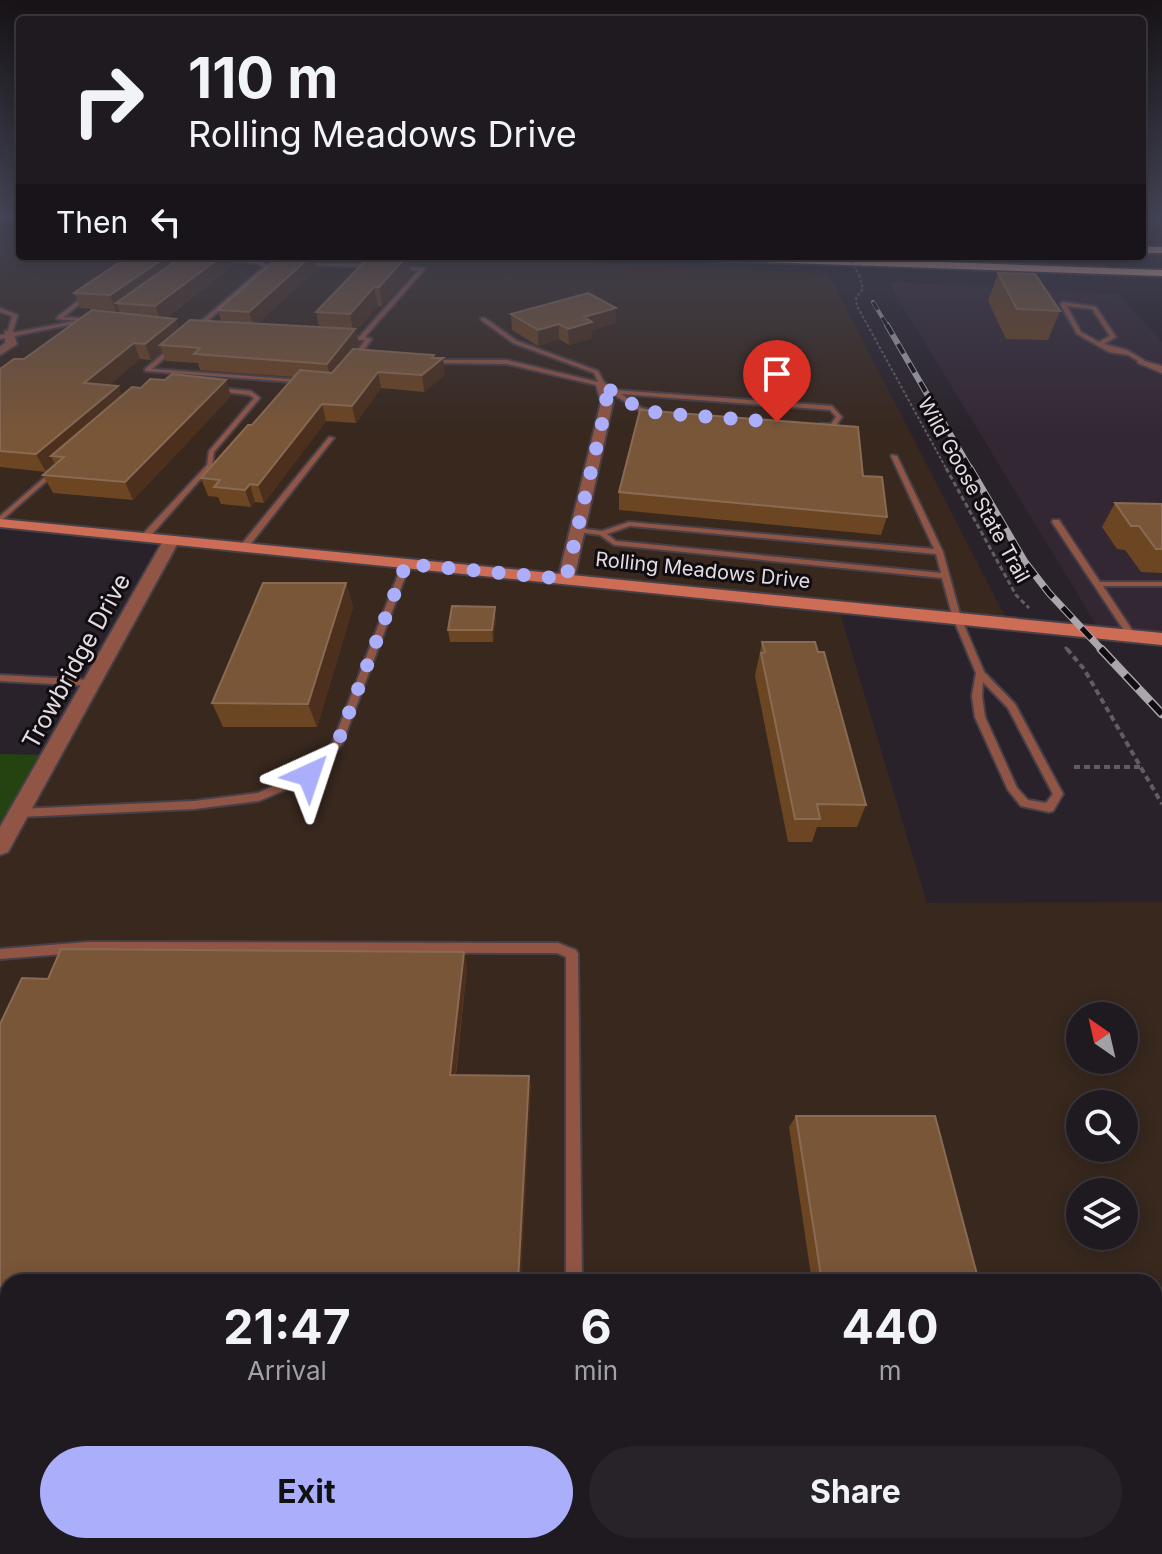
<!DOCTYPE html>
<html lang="en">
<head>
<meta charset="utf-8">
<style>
  :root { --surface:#1f1a20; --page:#272329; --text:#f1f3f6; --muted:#a1a1a5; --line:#3c383e; --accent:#abaffb }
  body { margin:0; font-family:Inter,sans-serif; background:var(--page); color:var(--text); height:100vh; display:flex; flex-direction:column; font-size:30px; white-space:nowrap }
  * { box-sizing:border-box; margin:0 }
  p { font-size:26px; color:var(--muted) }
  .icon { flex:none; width:44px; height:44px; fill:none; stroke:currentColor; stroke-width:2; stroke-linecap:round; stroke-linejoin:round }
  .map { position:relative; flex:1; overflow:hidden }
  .details { position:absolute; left:0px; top:1274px; width:1162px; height:280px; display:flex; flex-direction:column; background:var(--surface); border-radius:24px 24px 0 0; box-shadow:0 4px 20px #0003,0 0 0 2px var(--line) }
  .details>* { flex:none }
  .banner { position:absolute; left:16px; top:16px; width:1130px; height:244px; border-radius:8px; box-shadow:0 4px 20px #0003,0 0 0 2px var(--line); background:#1f1a20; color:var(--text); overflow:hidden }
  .needle { width:52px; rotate:326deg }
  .controls { position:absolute; left:1066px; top:1002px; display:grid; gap:16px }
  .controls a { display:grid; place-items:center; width:72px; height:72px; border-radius:50%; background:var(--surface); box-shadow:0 4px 20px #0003,0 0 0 2px var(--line); font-size:40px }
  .pin { position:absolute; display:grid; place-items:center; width:68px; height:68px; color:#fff; margin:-82px -34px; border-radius:50% 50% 50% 0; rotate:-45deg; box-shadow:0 0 8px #0007 }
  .pin .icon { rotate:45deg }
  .me { position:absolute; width:88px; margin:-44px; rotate:42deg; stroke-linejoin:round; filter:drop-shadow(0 0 6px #0008) }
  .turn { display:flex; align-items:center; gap:28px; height:168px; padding:0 40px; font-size:36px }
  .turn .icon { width:104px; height:104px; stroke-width:2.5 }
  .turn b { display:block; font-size:56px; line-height:68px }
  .then { display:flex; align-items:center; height:76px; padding:0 40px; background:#0003; gap:16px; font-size:30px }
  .eta { display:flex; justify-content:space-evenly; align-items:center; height:136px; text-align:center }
  .eta b { font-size:48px; font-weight:700; line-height:56px }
  .cta { display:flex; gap:16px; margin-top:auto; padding:16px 40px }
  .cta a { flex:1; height:92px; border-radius:48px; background:var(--accent); color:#111; font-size:32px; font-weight:700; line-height:92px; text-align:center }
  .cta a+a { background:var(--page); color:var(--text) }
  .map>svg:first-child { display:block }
  .built { fill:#342734 }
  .industrial { fill:#38281e; fill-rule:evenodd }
  .green { fill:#244311 }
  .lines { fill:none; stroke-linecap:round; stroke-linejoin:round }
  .service-casing { stroke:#474048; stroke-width:4 }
  .minor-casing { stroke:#474048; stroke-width:4 }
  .secondary-casing { stroke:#474048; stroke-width:4 }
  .motorway-casing { stroke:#474048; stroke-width:4 }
  .path-far2 { stroke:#635c64; stroke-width:2; stroke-dasharray:3 2; stroke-linecap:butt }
  .path-far1 { stroke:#635c64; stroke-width:3; stroke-dasharray:5 3; stroke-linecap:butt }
  .path { stroke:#635c64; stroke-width:4; stroke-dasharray:6 4; stroke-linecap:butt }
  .service { fill:#915545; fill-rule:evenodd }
  .minor { fill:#915545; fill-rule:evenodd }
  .secondary { fill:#ce6d55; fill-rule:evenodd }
  .motorway { fill:#f0b3a3; fill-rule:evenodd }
  .rail-far3-casing { stroke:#aba5ac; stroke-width:4 }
  .rail-far2-casing { stroke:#aba5ac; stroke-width:6 }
  .rail-far1-casing { stroke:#aba5ac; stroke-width:7 }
  .rail-casing { stroke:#aba5ac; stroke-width:9 }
  .rail-far3 { stroke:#100c10; stroke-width:3; stroke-dasharray:9; stroke-linecap:butt }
  .rail-far2 { stroke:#100c10; stroke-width:4; stroke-dasharray:11; stroke-linecap:butt }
  .rail-far1 { stroke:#100c10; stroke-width:5; stroke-dasharray:14; stroke-linecap:butt }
  .rail { stroke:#100c10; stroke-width:6; stroke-dasharray:18; stroke-linecap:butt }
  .path-bridge { stroke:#635c64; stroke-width:2; stroke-dasharray:3 2; stroke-linecap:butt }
  .wall { fill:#6c4523 }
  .shaded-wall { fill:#4c301d }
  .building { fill:#795638; stroke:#896b53; stroke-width:2 }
  .route { stroke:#abaffb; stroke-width:14; stroke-dasharray:0 25.2 }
  .labels { text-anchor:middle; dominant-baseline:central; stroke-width:6; stroke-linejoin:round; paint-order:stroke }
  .far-street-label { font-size:20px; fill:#e3dde3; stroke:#100c10 }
  .street-label { font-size:24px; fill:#e3dde3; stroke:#100c10 }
</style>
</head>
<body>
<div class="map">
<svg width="1162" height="1554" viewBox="0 0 1162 1554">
  <rect width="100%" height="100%" fill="#29222a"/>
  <path class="built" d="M888 282 1118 294 1162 342V632L1097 626Z"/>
  <path class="industrial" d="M0 239H20V256H422L828 273 1009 624 838 606 927 903 1162 902V1554H0V846L171 542 0 523ZM1080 1016H1124V1060H1080ZM1080 1104H1124V1148H1080ZM1080 1192H1124V1236H1080ZM8 1282H1154V1546H8Z"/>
  <path class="green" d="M0 754 52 755 0 846Z"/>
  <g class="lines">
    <defs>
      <path id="service" d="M217 259 257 261 267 265 279 262 281 263 269 268 152 369 304 380 306 381V383L145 371V369L264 267 256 263 219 261Z
        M303 263 371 265 373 266 371 267 301 265Z
        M397 267 423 268 425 269 365 337 372 339 357 359H353L352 358 365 340H344L341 338 342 337H359L419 270 399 269Z
        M89 292 91 295 64 317 92 319 95 321 94 322 57 319V317Z
        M1063 302 1096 307 1116 337 1104 344 1127 350 1144 360V362H1140L1128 355 1109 352 1077 334 1060 304ZM1067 306 1092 309 1110 336 1099 342 1081 332Z
        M0 308 18 315 12 333 75 321 78 323 0 339V335L7 334 12 316 0 312Z
        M481 318H485L517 341 598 371 605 384 615 390 832 406 842 417 835 427H822L819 425 820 424H831L836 417 830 410 621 394 642 408 660 412 661 413 658 415 638 410 600 386 507 364 431 363V361L433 360H507L598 382 594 373 513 343 481 320Z
        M219 388 251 391 260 398 214 452 212 466 147 540H141V536L207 465 209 451 254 398 249 395 217 391V389Z
        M329 437 334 438 246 550H240V546Z
        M892 455 897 456 943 552 961 618 984 672 1015 704 1063 794 1053 811 1049 812 1021 806 1008 790 975 717 972 696 976 673 953 618 942 578 614 545 600 535 577 532 573 530 577 528 602 531 629 522 934 549 891 456ZM630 526 936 554 941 573 616 541 607 534ZM983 682 1008 708 1053 794 1046 803 1028 800 1017 788 985 717 982 696Z
        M53 470 58 471 0 522V516Z
        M1053 520H1059L1100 582H1162V586H1103L1136 636 1135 638H1129L1052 522Z
        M403 562H409L410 564 342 744 313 778 259 801 194 809 19 817 15 816 14 813 15 810 19 809 194 801 258 793 305 772 333 742Z
        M0 675 91 680 96 683 91 686 0 681Z
        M88 942 558 943 576 950 578 954 582 1282H566V957L557 953 88 952 0 959V949Z
        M1154 1517 1160 1520 1162 1524V1554L1156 1553 1153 1546H1154Z
        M313 1546H336L331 1554H309Z
        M566 1546H584V1554H566Z"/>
      <path id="minor" d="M5 331H13L17 344 0 355V347L5 343Z
        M1138 359 1162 366V373L1138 363Z
        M602 381 608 385 613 402 574 579 566 584 558 579 601 402 596 385Z
        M171 536 179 541 8 852 0 855V827L163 541Z"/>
      <path id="secondary" d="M0 519 1162 633V645L0 527Z"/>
      <path id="motorway" d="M0 214H20V219L0 218Z
        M1142 247H1162V253H1142Z
        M670 256H772L1162 270V276L676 259Z"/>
    </defs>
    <use href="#service" class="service-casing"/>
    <use href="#minor" class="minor-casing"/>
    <use href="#secondary" class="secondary-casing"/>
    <use href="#motorway" class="motorway-casing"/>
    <path class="path-far2" d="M859 275 863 289 856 298 857 306 947 470"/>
    <path class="path-far1" d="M946 468 1016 595 1029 608
      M1065 647 1069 651"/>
    <path class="path" d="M1067 649 1084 669 1162 804
      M1074 767H1140"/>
    <use href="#service" class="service"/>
    <use href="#minor" class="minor"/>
    <use href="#secondary" class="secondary"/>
    <use href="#motorway" class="motorway"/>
    <defs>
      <path id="rail-far3" d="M873 302 888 327"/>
      <path id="rail-far2" d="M887 325 971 470"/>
      <path id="rail-far1" d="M970 468 1025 562 1049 593 1103 651"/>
      <path id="rail" d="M1101 649 1162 714"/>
    </defs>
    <use href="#rail-far3" class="rail-far3-casing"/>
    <use href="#rail-far2" class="rail-far2-casing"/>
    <use href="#rail-far1" class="rail-far1-casing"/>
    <use href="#rail" class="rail-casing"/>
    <use href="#rail-far3" class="rail-far3"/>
    <use href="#rail-far2" class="rail-far2"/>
    <use href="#rail-far1" class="rail-far1"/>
    <use href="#rail" class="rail"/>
    <path class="path-bridge" d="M849 256 859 275"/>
  </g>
  <path class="wall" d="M129 256H177L178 259 183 256H230L233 265 166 318 179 329 221 321 218 310 317 269 258 323 319 327 316 312 370 256 411 273 382 306H378L356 331 359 344 355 349 434 358 445 375 424 392 381 388 356 423 326 421 264 503 255 502 251 507 221 504 218 497 208 496 201 478 252 425 294 377 200 370 198 363 166 361 162 351 151 360 140 359 109 385 122 396H231L133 500 53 493 43 475 55 464 46 472 0 467V369L24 359 120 313 118 309 116 311 80 308 74 293Z
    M998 273 1060 311 1048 340 1006 339 988 301Z
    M511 314 616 323 592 330V338L569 345 559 339 538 346 512 330Z
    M863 476 887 517 881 535 619 510V492Z
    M1115 503 1162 504V573L1141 572 1125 550 1117 549 1102 527Z
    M346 583 353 607 317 727H223L212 703Z
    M496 619 493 642H450L448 630Z
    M762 642 866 805 857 827H817L812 842H788L755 676Z
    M464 952 467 967 456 1075 529 1076 531 1089 8 1282V1373H0V1024L48 979Z
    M796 1116 979 1282H812L789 1127Z"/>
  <path class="shaded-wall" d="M167 256H177L180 265 116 303 118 309 116 311 110 295Z
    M222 256H230L233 265 161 321 155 306Z
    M311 256H314L317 269 254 327 249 312Z
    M407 256H409L411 273 382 306 379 287Z
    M374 287 378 306 356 331 359 344 331 380 327 364 353 331 350 314Z
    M616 308V323L592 330V338L569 345 568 329 584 317Z
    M176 319 181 334 160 345 162 351 151 360 145 344Z
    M559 324V339L538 346V330Z
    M134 343 140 359 92 400 84 383Z
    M434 355 435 364 443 358 445 375 424 392 422 375Z
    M378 372 381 388 356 423 352 406Z
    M226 380 231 396 133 500 125 482Z
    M118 386 125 402 51 456 55 464 46 472 36 454Z
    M322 404 326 421 264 503 258 485Z
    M250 484 255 502 251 507 245 490Z
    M346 583 353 607 317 727 308 704Z
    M495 607 496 619 493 642 492 630Z
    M464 952 467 967 454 1088 450 1075Z
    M529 1076 531 1089 521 1282H518Z"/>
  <path class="building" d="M129 256H167L110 295 74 293Z
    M183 256H222L155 306 116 303Z
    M280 256H311L249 312 218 310Z
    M370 256H407L379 287H374L350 314 316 312Z
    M998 273 1035 274 1060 311 1017 309Z
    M588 293 616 308 584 317 592 322 568 329 559 324 538 330 511 314Z
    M92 310 176 319 145 344 134 343 84 383 118 386 36 454 0 451V369L14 359H24Z
    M190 320 355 329 327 364 194 354 200 348 160 345Z
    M353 349 434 355 432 358H443L422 375 378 372 352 406 322 404 258 485 250 484 245 490 214 487 220 480 201 478 248 425H252L300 370 332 373Z
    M172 374 226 380 125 482 43 475 64 457 51 456 132 387 141 388 150 379 165 380Z
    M640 410 858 427 863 476 882 477 887 517 619 492Z
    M1115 503 1162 504V549H1156L1139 526H1131Z
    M263 583H346L308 704 212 703Z
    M452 606 495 607 492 630H448Z
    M762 642H815L818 652H824L866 805 817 804 820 819H795L761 653 765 652Z
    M61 949 464 952 450 1075 529 1076 518 1282H8V1369H0V1024L22 978 48 979Z
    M796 1116H935L979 1282H822Z
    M929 1546H1049V1547Z"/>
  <linearGradient id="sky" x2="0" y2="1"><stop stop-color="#171317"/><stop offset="0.5" stop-color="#434455"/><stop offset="1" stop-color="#434455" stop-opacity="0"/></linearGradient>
  <rect width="1162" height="432" fill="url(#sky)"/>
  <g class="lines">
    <path class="route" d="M309 775 337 744 406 564 566 579 607 402 602 385 640 409 659 413 777 422"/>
  </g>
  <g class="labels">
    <g class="far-street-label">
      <text transform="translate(974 490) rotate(61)">Wild Goose State Trail</text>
      <text transform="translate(703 570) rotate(6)">Rolling Meadows Drive</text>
    </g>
    <g class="street-label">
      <text transform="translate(76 661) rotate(-61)">Trowbridge Drive</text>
    </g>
  </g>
</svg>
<div class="controls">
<a><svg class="needle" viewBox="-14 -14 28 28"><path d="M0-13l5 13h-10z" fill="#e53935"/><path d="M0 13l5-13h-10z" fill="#a1a1a5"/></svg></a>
<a><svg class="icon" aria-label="search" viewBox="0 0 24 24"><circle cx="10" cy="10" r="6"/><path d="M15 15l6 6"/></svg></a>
<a><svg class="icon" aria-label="layers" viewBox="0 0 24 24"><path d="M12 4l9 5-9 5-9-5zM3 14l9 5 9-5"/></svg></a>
</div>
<div class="pin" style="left:777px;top:422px;background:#d93025"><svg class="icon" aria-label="arrive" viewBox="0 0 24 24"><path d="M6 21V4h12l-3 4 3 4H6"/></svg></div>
<svg class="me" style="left:309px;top:775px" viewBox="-20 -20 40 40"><path d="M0-17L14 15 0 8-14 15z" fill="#abaffb" stroke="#fff" stroke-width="4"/></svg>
<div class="banner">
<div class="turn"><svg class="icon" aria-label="right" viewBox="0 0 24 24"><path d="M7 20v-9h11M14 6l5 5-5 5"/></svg><div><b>110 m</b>Rolling Meadows Drive</div></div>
<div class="then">Then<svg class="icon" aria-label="left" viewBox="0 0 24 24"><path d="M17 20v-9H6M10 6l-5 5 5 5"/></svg></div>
</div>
<section class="details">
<div class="eta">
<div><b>21:47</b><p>Arrival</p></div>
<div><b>6</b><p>min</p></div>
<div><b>440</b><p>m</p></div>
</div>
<div class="cta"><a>Exit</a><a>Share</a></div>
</section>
</div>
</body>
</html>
